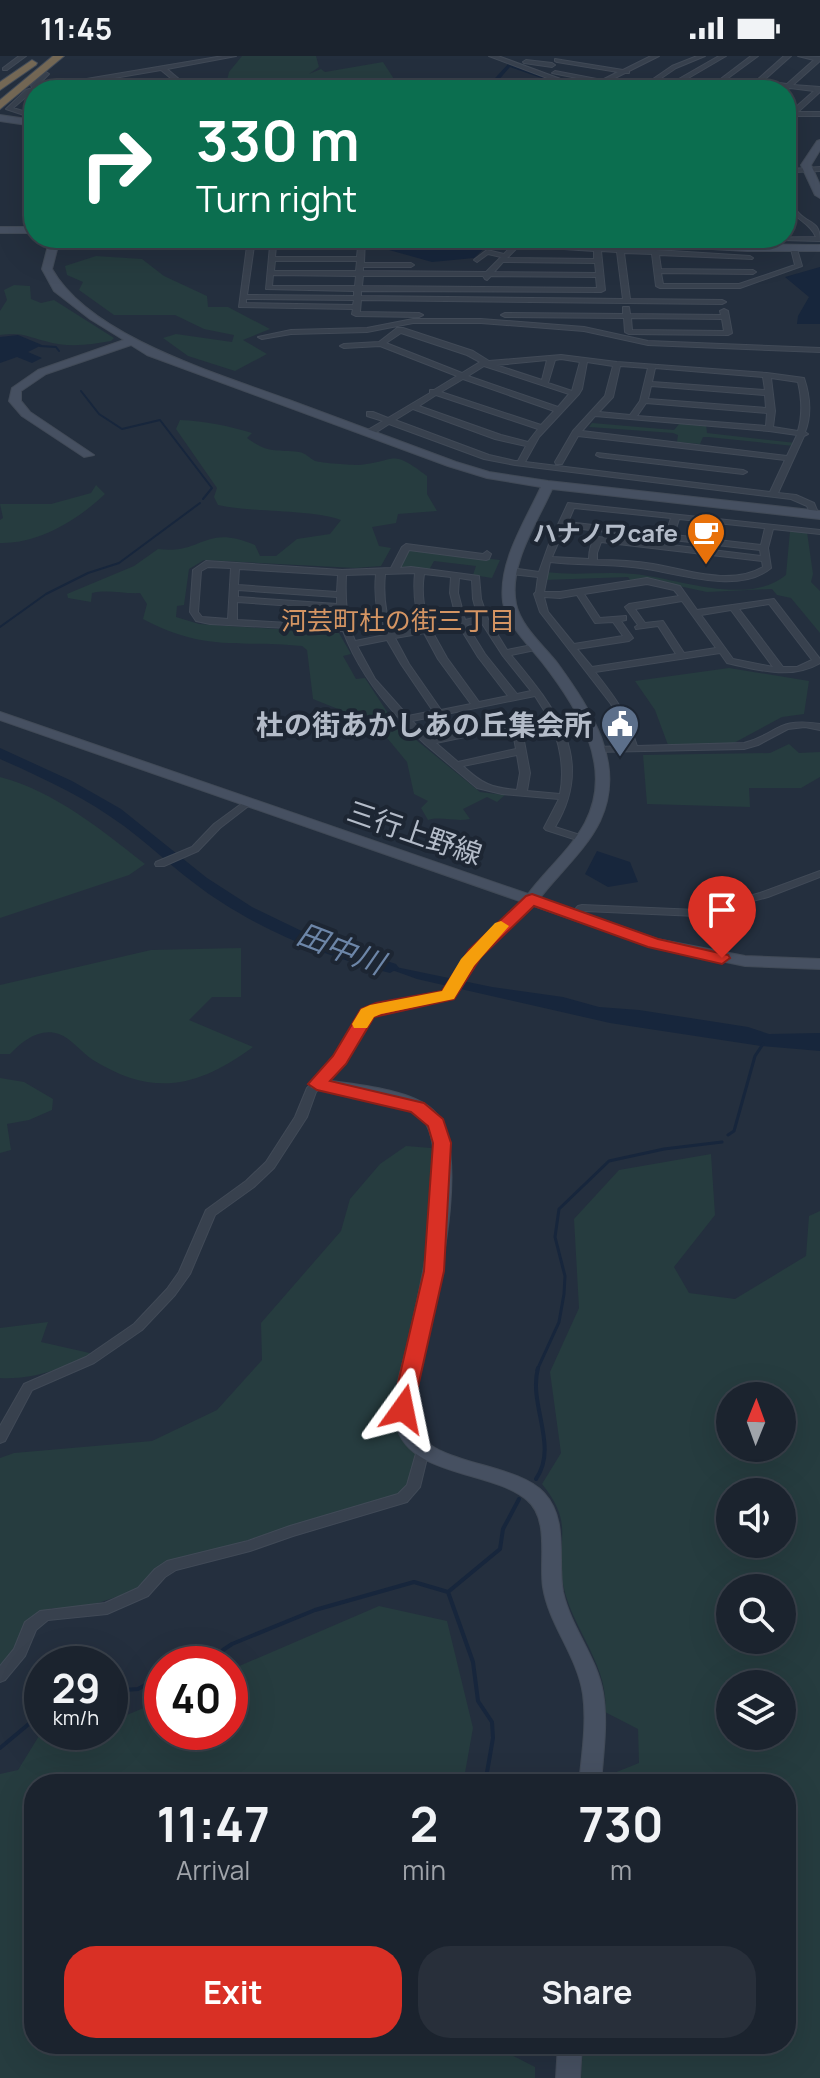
<!DOCTYPE html>
<html lang="en">
<head>
<meta charset="utf-8">
<style>
  :root { --surface:#1b232e; --page:#282f3a; --text:#f1f3f6; --muted:#a0a4aa; --line:#39404a; --accent:#d93025 }
  body { margin:0; font-family:Manrope,"Noto Sans JP",sans-serif; background:var(--page); color:var(--text); height:100vh; display:flex; flex-direction:column; font-size:30px; white-space:nowrap }
  * { box-sizing:border-box; margin:0 }
  p { font-size:26px; color:var(--muted) }
  .icon { flex:none; width:44px; height:44px; fill:none; stroke:currentColor; stroke-width:2; stroke-linecap:round; stroke-linejoin:round }
  .map { position:relative; flex:1; overflow:hidden }
  .sheet { position:absolute; left:24px; top:1718px; width:772px; height:280px; display:flex; flex-direction:column; background:var(--surface); border-radius:32px; box-shadow:0 8px 32px #0002,0 0 0 2px var(--line) }
  .sheet>* { flex:none }
  .guide { position:absolute; left:24px; top:24px; width:772px; height:168px; border-radius:32px; box-shadow:0 8px 32px #0002,0 0 0 2px var(--line); background:#0b6e4f; color:#fff; overflow:hidden }
  .needle { width:52px; rotate:1deg }
  .tools { position:absolute; left:716px; top:1326px; display:grid; gap:16px }
  .tools a { display:grid; place-items:center; width:80px; height:80px; border-radius:50%; background:var(--surface); box-shadow:0 8px 32px #0002,0 0 0 2px var(--line); font-size:40px }
  .speed { position:absolute; left:24px; top:1590px; display:flex; gap:16px; font-size:40px; font-weight:700; text-align:center }
  .speed>* { display:grid; place-content:center; width:104px; height:104px; border-radius:50%; background:var(--surface); box-shadow:0 8px 32px #0002,0 0 0 2px var(--line); line-height:1 }
  .speed small { font-size:20px; font-weight:400 }
  .speed .limit { border:12px solid #d22; background:#fff; color:#111 }
  .pin { position:absolute; display:grid; place-items:center; width:68px; height:68px; color:#fff; margin:-82px -34px; border-radius:50% 50% 50% 0; rotate:-45deg; box-shadow:0 0 8px #0007 }
  .pin .icon { rotate:45deg }
  .me { position:absolute; width:88px; margin:-44px; rotate:12deg; stroke-linejoin:round; filter:drop-shadow(0 0 6px #0008) }
  .turn { display:flex; align-items:center; gap:28px; height:168px; padding:0 40px; font-size:36px }
  .turn .icon { width:104px; height:104px; stroke-width:2.5 }
  .turn b { display:block; font-size:56px; line-height:68px }
  .eta { display:flex; justify-content:space-evenly; align-items:center; height:136px; text-align:center }
  .eta b { font-size:48px; font-weight:700; line-height:56px }
  .button { display:flex; gap:16px; margin-top:auto; padding:16px 40px }
  .button a { flex:1; height:92px; border-radius:32px; background:var(--accent); color:#fff; font-size:32px; font-weight:700; line-height:92px; text-align:center }
  .button a+a { background:var(--page); color:var(--text) }
  .status { display:flex; justify-content:space-between; align-items:center; height:56px; padding:0 40px; background:var(--surface); direction:ltr }
  .status svg { height:22px; fill:currentColor }
  .map>svg:first-child { display:block }
  .green { fill:#263c3f; fill-rule:evenodd }
  .water { fill:#17263c }
  .lines { fill:none; stroke-linecap:round; stroke-linejoin:round }
  .stream-far2 { stroke:#17263c; stroke-width:2 }
  .stream-far1 { stroke:#17263c; stroke-width:3 }
  .stream { stroke:#17263c; stroke-width:4 }
  .canal { fill:#17263c; fill-rule:evenodd }
  .river { fill:#17263c; fill-rule:evenodd }
  .street-casing { stroke:#414a57; stroke-width:2 }
  .secondary-casing { stroke:#414a57; stroke-width:2 }
  .highway-casing { stroke:#434c59; stroke-width:2 }
  .street { fill:#38414e; fill-rule:evenodd }
  .secondary { fill:#465061; fill-rule:evenodd }
  .highway { fill:#746855; fill-rule:evenodd }
  .route { fill:#d93025; stroke:#8d1f18; stroke-width:2 }
  .slow { fill:#f59e0b }
  .labels { text-anchor:middle; dominant-baseline:central; stroke-width:8; stroke-linejoin:round; paint-order:stroke }
  .far-poi-label { font-size:24px; font-weight:bold; fill:#b4bcc9; stroke:#1d2633; text-anchor:end }
  .far-neighbourhood-label { font-size:26px; fill:#d59563; stroke:#1d2633 }
  .poi-label { font-size:28px; font-weight:bold; fill:#b4bcc9; stroke:#1d2633; text-anchor:end }
  .street-label { font-size:28px; fill:#b4bcc9; stroke:#1d2633 }
  .water-label { font-size:30px; font-style:italic; fill:#6d86a8; stroke:#1d2633 }
</style>
</head>
<body>
<div class="status"><b>11:45</b><svg viewBox="0 0 49 12"><path d="M0 12V9h3v3zM5 12V6h3v6zM10 12V3h3v9zM15 12V0h3v12zM26 1h20v11H26zM47 4h2v5h-2z"/></svg></div>
<div class="map">
<svg width="820" height="2022" viewBox="0 0 820 2022">
  <rect width="100%" height="100%" fill="#242f3e"/>
  <path class="green" d="M242 0H316L319 11 309 18 321 13 325 16 383 6 394 23 405 26V31L278 34 302 28 300 23 274 28 231 29 227 24 229 16Z
    M96 200 142 203 164 220 207 240 208 251H228L270 273 243 284 267 298 235 315 188 300 163 282 176 278 232 286 234 279 204 273 175 259H114L79 234 83 226 67 219 65 210Z
    M14 229 30 230 31 243 41 247 54 244 114 282 111 285C89 289 67 292 45 285 25 280 22 276 0 279V255L7 244 4 234Z
    M180 364C205 365 229 370 252 377L247 382C269 398 275 393 299 396 306 397 309 402 315 405 320 407 354 409 358 409 397 406 389 391 427 420V438L437 455 398 458 396 467 372 471 379 490 391 492 381 510 355 512 204 504 189 513 184 549 177 550 176 561 199 568 339 577 351 598 343 600 356 623 365 622 393 665 480 736 505 739 497 746 487 741 463 753 470 763C455 766 441 760 428 764L421 752 428 745 414 738 407 706 388 683 357 669 343 655 313 643 307 594 302 590C238 584 205 596 143 563L147 548 140 537C123 538 108 533 92 537L91 546 68 542 67 538 134 510 158 493C203 499 204 467 255 489L260 500H276L297 483 330 478 341 464C309 453 256 457 218 449L214 441 217 432 176 373Z
    M592 367 674 374 680 367 706 368 707 377 796 387 794 390 708 381H703L700 388 677 386 678 379 673 377 589 371Z
    M96 429 105 438C79 463 39 488 0 487V464L3 462 0 448H51L91 437Z
    M790 475 807 476 813 518 811 526 820 535V577L791 542 777 539 772 533 707 536 646 523 631 525 628 521 544 524 547 516C576 520 605 515 634 518 678 522 747 551 786 519Z
    M413 494 500 504 492 522 473 519 476 510 434 505 429 514 402 512 400 509 408 495Z
    M729 612 809 625 804 658 782 661 732 688 668 689 655 654 635 625Z
    M789 688 799 697 820 696V721L801 732H749L750 751 647 748 643 699 770 697Z
    M0 721C56 736 100 773 145 808L129 819 0 862Z
    M241 892V941H212L189 964 253 991C197 1032 153 1041 93 1004 82 997 71 982 59 978 40 971 22 985 10 998H0V929L151 894Z
    M0 1022 24 1026 53 1043 52 1054 29 1064 7 1068 11 1094 0 1097Z
    M406 1090 431 1092 436 1105 430 1217 395 1345V1368L404 1384 418 1400 411 1428 401 1439 174 1506 140 1533 83 1552H52L26 1567 16 1594 0 1614V1402L14 1397 152 1385 217 1354 262 1304 261 1267 341 1175 350 1143 380 1108Z
    M711 1098 715 1159 674 1211 689 1237 735 1243 806 1200 809 1160 820 1155V2022H581L583 1988H786V1728H603L604 1721 639 1707 638 1673 605 1656C610 1610 571 1572 563 1528 555 1484 576 1470 542 1428L561 1397 550 1316 579 1252 574 1163 619 1114ZM730 1340H782V1392H730ZM730 1436H782V1488H730ZM730 1532H782V1584H730ZM730 1628H782V1680H730Z
    M48 1266 41 1286 94 1298C63 1312 34 1324 0 1322V1272Z
    M379 1550 447 1565 473 1672 463 1728H34V1988H490L535 2011V2022H0V1718L18 1714 42 1675 110 1676V1661L127 1659 162 1644V1676H230V1614Z"/>
  <path class="water" d="M390 182H495L474 202 432 206 382 192Z
    M820 211V268H797L798 260 809 241 785 221Z
    M18 279 42 289 28 296 42 302 32 307 17 301 0 307V281Z
    M597 795 630 806 638 826 608 831 585 818Z
    M367 905 492 931 563 941 599 951 639 954 748 971 769 978 820 977V995L761 990 610 967 417 923Z"/>
  <g class="lines">
    <path class="stream-far2" d="M40 290 56 291 59 295
      M81 335 99 358 122 373 160 364 212 432 203 443
      M0 571 46 538 88 517 119 507 200 447"/>
    <path class="stream-far1" d="M728 1079 734 1075 755 1000 763 988
      M537 1314 559 1266 564 1238 565 1220 555 1181 559 1153 609 1105 664 1093 722 1086"/>
    <path class="stream" d="M536 1423C559 1390 528 1349 538 1312
      M448 1536 473 1606 478 1645 492 1666 493 1682 485 1728
      M214 1608 223 1594 232 1588 315 1554 414 1526 448 1536 500 1493 503 1473 519 1443
      M110 1635 138 1633 162 1620
      M0 1692 42 1657"/>
    <path class="canal" d="M509 7 583 33 584 34H575L510 11 490 34H484Z"/>
    <path class="river" d="M0 692 72 725 121 753 207 822 252 851 312 880 396 908 399 912 390 917C331 902 272 879 221 846 186 824 157 795 124 770 86 742 43 722 0 703Z"/>
    <defs>
      <path id="street" d="M19 0H26L7 14H3V12Z
        M223 0H236L167 13 192 34H185L161 14 44 34H34L13 52 33 58 29 67 24 66 27 60 6 53 26 34 32 32 31 29 46 16 49 18 37 30 39 31Z
        M489 0H498L585 32 597 26 552 17 555 15 602 24 618 16 557 6 555 5V3L623 14 651 0H659L629 15V17H625L591 34H579Z
        M697 0H705L676 12 644 34H637L672 10Z
        M719 0H726L685 24 718 25 751 0H758L724 25H756L784 0H791L763 25 787 28 814 4 798 0 820 1V5L793 29 820 31V36L798 56H820V60H791L788 58 814 35 790 32 786 34C772 24 701 28 679 28L668 34H661L672 27V25L677 24Z
        M526 4 552 7 555 9 552 11 524 7 523 6Z
        M820 111V115L795 116 786 124V118L791 113Z
        M786 138C791 143 793 149 797 155 808 169 820 163 820 185L736 183 735 182 816 181C808 162 786 163 786 138Z
        M213 182H219V186H248L249 182H255V186H270L271 182H277V186L358 187 359 182H365L364 207H411L414 209 411 211H363V215L486 216 501 201 488 198 477 206 474 204 475 203 487 194 504 198 519 182H526L523 186 617 192 618 189H622L624 192 750 200 753 202 752 203 659 199 661 213 753 214 756 216 753 218 661 217 663 228H739L795 209 791 193 794 191 797 193 802 210 740 232H660L656 230 652 198 624 197 630 243 722 244 726 246 722 248 361 244 360 256 419 257 423 259 419 261 356 260 352 258 353 253 239 251 247 190H215L212 188ZM254 190H270L266 233 354 235V240L247 239ZM276 190 358 191 357 201H275ZM519 190 594 195V203L507 202ZM601 195 617 196 623 243 361 240V235L601 236 605 234ZM275 205H357L356 215H274ZM503 206 595 207 596 217 494 216ZM273 219 356 220 355 230H272ZM363 220H483L485 223 487 224 491 220 596 221 597 232 362 230ZM246 243 354 244 353 249 246 247Z
        M623 251H629L630 258 721 259 720 255 724 253 728 255 732 277 728 279 629 278 625 276 624 262 505 261 501 259 505 257 623 258ZM631 262 722 263 724 275 632 274Z
        M413 263H481L584 271 648 285 820 292V296L648 289 584 275 481 267H413L367 276 291 278 262 283 258 281 291 274 367 272Z
        M397 272H403L473 295 489 305 561 299 617 306 767 317 804 322C810 340 812 358 805 376L808 378 804 380 778 437 796 439 814 447 819 459 818 461H812L807 450 791 443 515 409 484 403 389 368 372 379H366V375L383 365 367 360V356H373L388 362 430 337V334H434L457 320 380 290 344 292 340 290 344 288 379 286ZM401 277 467 299 480 306 462 317 386 287ZM561 303 580 306 572 335 548 327 555 304ZM547 304 542 324 496 309ZM587 306 613 310 605 340 573 375 555 406 556 408H562L578 380 785 404 770 436 525 406 539 381 579 338 582 333ZM484 310 569 338 558 351 468 320ZM620 310 648 312 640 345 630 359 599 356 613 341ZM655 312 763 321 765 334 652 326ZM771 322 798 326C802 343 803 358 798 375L773 371 775 355ZM463 323 554 355 541 369 441 336ZM651 330 765 339 766 352 648 343ZM436 339 538 373 528 386 501 379 419 350ZM646 347 767 357 766 370 637 360ZM413 353 495 383 526 390 518 405H515L489 399 395 364ZM595 360 769 375 797 379 787 400 582 375Z
        M597 397 743 414 747 416 743 418 600 401 596 399Z
        M568 447 820 474V478L773 473 768 492 771 512C736 541 672 514 632 511 605 508 577 509 550 506L544 536H560L647 522 680 530 697 554 774 543 820 603V607C791 624 758 614 727 607L720 597 595 616C617 644 626 656 637 690L744 687C778 678 777 661 820 668V674L805 671 788 673 758 689 744 693 595 696 593 694 598 691 627 690 619 664 611 648 540 556 534 538 536 536 538 521 511 518 507 515 511 512 539 516 549 488ZM574 452 671 462 666 478 568 466ZM679 463 765 472 761 489 674 479ZM565 471 665 483 663 488 598 481C591 483 589 496 589 503L552 501ZM673 484 760 494 761 500 671 489ZM601 486 762 505 763 511C730 530 688 514 653 508 635 505 616 504 597 504V497ZM647 528 674 534 679 540 629 548 625 551 638 569 635 571 636 573 658 570 676 598 592 611 577 593 629 585 633 582 621 565 626 564V560L600 562 584 538ZM577 539 595 567 613 566 623 580 574 588 548 556 544 541 560 542ZM682 545 716 592 684 597 663 565 645 567 635 553ZM769 548 812 604 797 611H783L739 553ZM731 554 773 611 733 603 701 559Z
        M406 488 483 498 487 495 491 498 489 503 486 504 409 494 400 512 411 511 479 520 481 543 488 563 507 594 537 588 541 591 540 593 511 599C554 651 597 702 555 771L583 780 585 782 583 784H577L546 774 544 772 559 743 502 738 477 732 425 688 403 667 400 666 399 662C375 636 356 609 343 575L210 568 196 565 190 556 193 514 206 505 342 514 391 512 402 491ZM208 511 231 512 228 563 202 561 198 556 201 515ZM239 513 338 519 337 536 238 529ZM415 517C413 537 415 553 421 572L393 577C385 558 383 539 385 518ZM376 518C374 540 376 559 385 579L355 585C346 563 345 543 346 519ZM424 518 451 521 450 537 457 565 429 571C424 552 421 537 424 518ZM459 522 472 524 473 543 478 561 465 564 458 537ZM238 534 337 541V548L238 541ZM237 546 338 553 341 570 237 564ZM481 566 503 600 531 635 517 638 485 598 467 569ZM459 570 478 601 508 640 479 646 447 602 432 575ZM424 577 438 603 471 648 441 654 409 608 395 582ZM387 584 401 608 433 655 408 660 375 623 357 590ZM535 640 547 659 431 683 412 665ZM549 664C560 685 565 714 560 738L527 735 530 717 521 669ZM512 671 516 693 458 706 436 687ZM517 699 520 717 517 734C492 732 482 728 463 710Z
        M248 743 253 746 251 748 220 772 198 795 164 810H156L155 808 156 806 192 791 214 768Z
        M820 815V821L768 841 697 860 585 855 575 862 570 859 578 850 582 849 697 854 760 837Z
        M532 840 536 841 537 843 536 845 479 899 452 941 371 960 344 1007 316 1036 307 1061 274 1112 254 1131 215 1159 190 1218 175 1239 142 1274 94 1307 32 1334 5 1385 0 1387V1370L24 1328 86 1301 134 1268 167 1233 179 1216 206 1154 246 1125 266 1106 295 1061 307 1032 336 1002 363 955 444 936 471 895 528 841Z
        M423 1389 428 1390 429 1394 420 1431 407 1446 293 1480 250 1495 176 1514 165 1521 148 1540 107 1558 48 1564 36 1574 25 1600 5 1624 0 1626V1610L14 1593 25 1566 40 1555 105 1547 138 1532 155 1513 167 1505 248 1485 290 1470 398 1438 407 1429 417 1394 418 1390Z"/>
      <path id="secondary" d="M0 59 34 64V70L0 65Z
        M820 84V94L811 109 820 129V142L815 139 801 109 817 85Z
        M0 171H34V177H0Z
        M50 182H60L52 213C90 281 219 318 289 344 345 365 400 385 456 406L489 416 548 425 820 455V463L552 433C537 467 508 509 516 548 521 571 544 590 558 608 591 654 627 708 600 765 586 794 559 817 540 842L657 883 745 900 820 903V913L745 910 649 890 0 664V656L528 838C546 814 571 793 585 767 615 710 577 651 542 606 528 588 507 569 503 546 498 506 525 466 541 431L487 422 448 410 147 299 131 289 46 318 21 335V345L30 356 94 399 84 401 22 360 9 345 12 332 38 314 124 284 90 263 54 235 42 213Z
        M565 182C650 182 735 189 820 189V195H747L570 185Z
        M317 1023C349 1028 409 1032 433 1054 473 1090 437 1236 427 1284 421 1310 408 1342 414 1368 425 1410 516 1405 544 1437 569 1464 557 1503 563 1536 571 1572 597 1601 603 1637 608 1667 603 1698 601 1728H579C582 1698 587 1667 583 1638 577 1599 549 1569 543 1531 539 1505 550 1463 527 1444 492 1414 409 1421 396 1369 389 1343 403 1311 408 1286 418 1242 454 1094 421 1061 398 1039 342 1040 311 1032L309 1028Z
        M558 1988H582L580 2022H556Z"/>
      <path id="highway" d="M53 0H64L0 53V44Z
        M32 4 37 7 36 9 0 34V26Z"/>
    </defs>
    <use href="#street" class="street-casing"/>
    <use href="#secondary" class="secondary-casing"/>
    <use href="#highway" class="highway-casing"/>
    <use href="#street" class="street"/>
    <use href="#secondary" class="secondary"/>
    <use href="#highway" class="highway"/>
  </g>
  <path class="route" d="M532 838 658 883 728 899 730 902 722 908 648 891 534 850 481 901 454 943 374 961 346 1008 330 1025 424 1047 443 1063 451 1087 444 1215 413 1353 410 1358H395L392 1353 424 1215 433 1087 428 1070 411 1056 317 1034 308 1028 333 1000 361 953 376 947 442 935 469 894 526 840Z"/>
  <path class="slow" d="M501 865 509 870 474 910 454 943 381 958 374 961 367 972H354L352 968 361 953 370 949 442 935 461 903 495 867Z"/>
  <defs>
    <symbol id="cafe-pin" viewBox="-11 -11 22 30"><path d="M0 17L-7.5 6A9.5 9.5 0 1 1 7.5 6Z" fill="#e8710a" stroke="#1d2633"/><path d="M-5.5-4.5H6V0H3Q3 3.5 0 3.5H-2.5Q-5.5 3.5-5.5 0ZM3-3.2v2h1.7v-2ZM-6 4.5H4V6H-6Z" fill="#fff"/></symbol>
    <symbol id="civic-pin" viewBox="-11 -11 22 30"><path d="M0 17L-7.5 6A9.5 9.5 0 1 1 7.5 6Z" fill="#5c6f8a" stroke="#1d2633"/><path d="M-.6-6.5H3V-4.5H.6V-3L4-1V1h2V6H-6V1h2V-1L-.6-3ZM-1.2 2.5V6h2.4V2.5Z" fill="#fff"/></symbol>
  </defs>
  <g fill-rule="evenodd">
    <use href="#cafe-pin" x="684" y="454" width="44" height="60"/>
    <use href="#civic-pin" x="598" y="646" width="44" height="60"/>
  </g>
  <g class="labels">
    <g class="far-poi-label">
      <text x="678" y="476">ハナノワcafe</text>
    </g>
    <g class="far-neighbourhood-label">
      <text x="398" y="564">河芸町杜の街三丁目</text>
    </g>
    <g class="poi-label">
      <text x="592" y="668">杜の街あかしあの丘集会所</text>
    </g>
    <g class="street-label">
      <text transform="translate(415 776) rotate(19)">三行上野線</text>
    </g>
    <g class="water-label">
      <text transform="translate(341 892) rotate(21)">田中川</text>
    </g>
  </g>
</svg>
<div class="tools">
<a><svg class="needle" viewBox="-14 -14 28 28"><path d="M0-13l5 13h-10z" fill="#e53935"/><path d="M0 13l5-13h-10z" fill="#a0a4aa"/></svg></a>
<a><svg class="icon" aria-label="sound" viewBox="0 0 24 24"><path d="M4 9h4l5-4v14l-5-4H4zM17 9q2 3 0 6"/></svg></a>
<a><svg class="icon" aria-label="search" viewBox="0 0 24 24"><circle cx="10" cy="10" r="6"/><path d="M15 15l6 6"/></svg></a>
<a><svg class="icon" aria-label="layers" viewBox="0 0 24 24"><path d="M12 4l9 5-9 5-9-5zM3 14l9 5 9-5"/></svg></a>
</div>
<div class="speed"><div>29<small>km/h</small></div><div class="limit">40</div></div>
<div class="pin" style="left:722px;top:902px;background:#d93025"><svg class="icon" aria-label="arrive" viewBox="0 0 24 24"><path d="M6 21V4h12l-3 4 3 4H6"/></svg></div>
<svg class="me" style="left:403px;top:1353px" viewBox="-20 -20 40 40"><path d="M0-17L14 15 0 8-14 15z" fill="#d93025" stroke="#fff" stroke-width="4"/></svg>
<div class="guide">
<div class="turn"><svg class="icon" aria-label="right" viewBox="0 0 24 24"><path d="M7 20v-9h11M14 6l5 5-5 5"/></svg><div><b>330 m</b>Turn right</div></div>
</div>
<section class="sheet">
<div class="eta">
<div><b>11:47</b><p>Arrival</p></div>
<div><b>2</b><p>min</p></div>
<div><b>730</b><p>m</p></div>
</div>
<div class="button"><a>Exit</a><a>Share</a></div>
</section>
</div>
</body>
</html>
